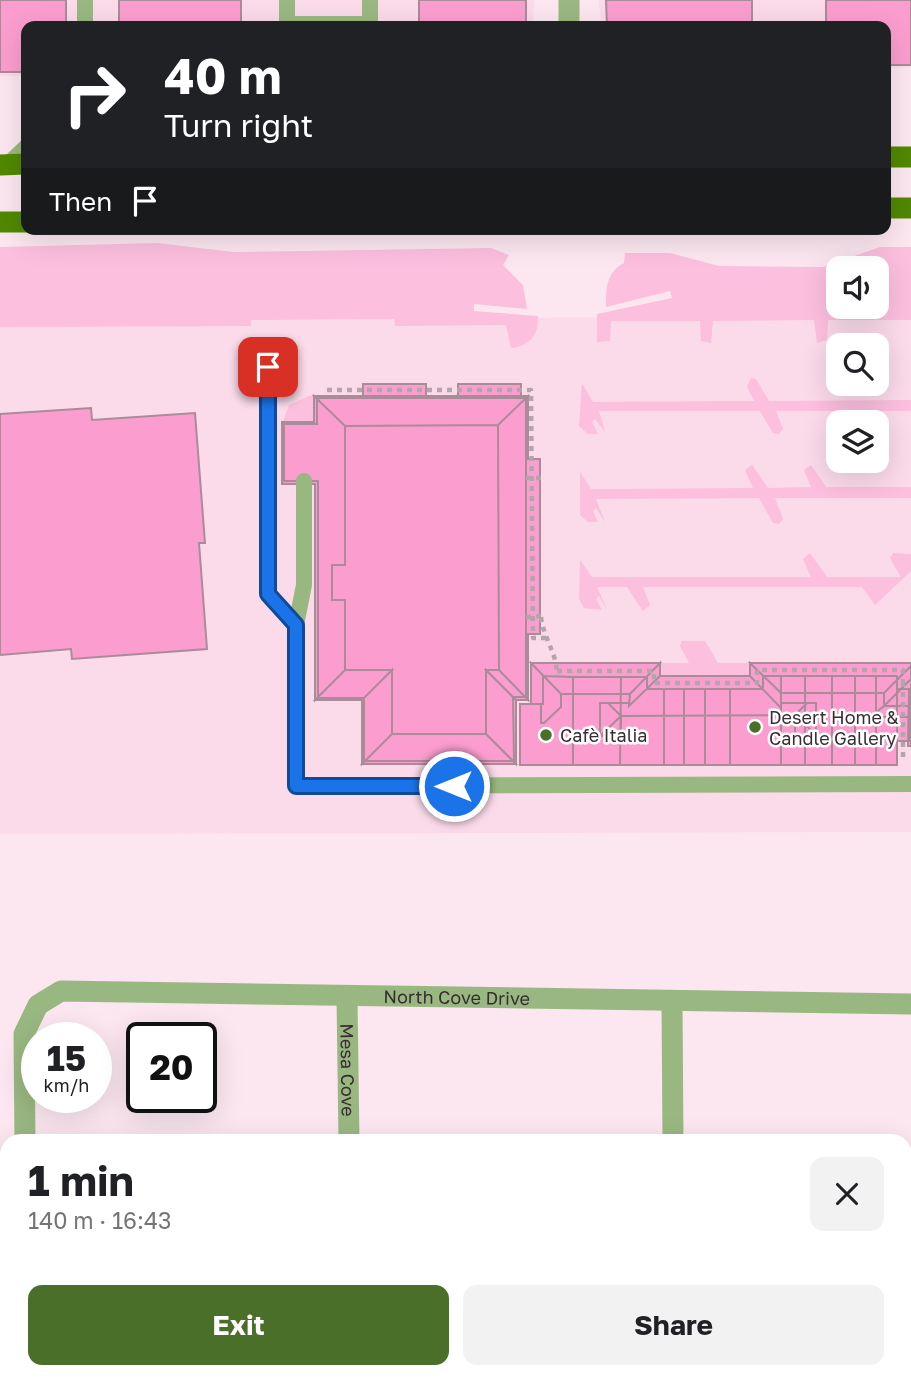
<!DOCTYPE html>
<html lang="en">
<head>
<meta charset="utf-8">
<style>
  :root { --surface:#fff; --page:#f2f2f2; --text:#202124; --muted:#757577; --accent:#4a6f28 }
  body { margin:0; font-family:"Golos Text",sans-serif; background:var(--page); color:var(--text); height:100vh; display:flex; flex-direction:column; font-size:26px; white-space:nowrap }
  * { box-sizing:border-box; margin:0 }
  p { font-size:23px; color:var(--muted) }
  .icon { flex:none; width:38px; height:38px; fill:none; stroke:currentColor; stroke-width:2; stroke-linecap:round; stroke-linejoin:round }
  .map { position:relative; flex:1; overflow:hidden }
  .sheet { position:absolute; left:0px; top:1134px; width:912px; height:245px; display:flex; flex-direction:column; background:var(--surface); border-radius:21px 21px 0 0; box-shadow:0 7px 28px #0002 }
  .sheet>* { flex:none }
  .banner { position:absolute; left:21px; top:21px; width:870px; height:214px; border-radius:14px; box-shadow:0 7px 28px #0002; background:#202124; color:#fff; overflow:hidden }
  .buttons { position:absolute; left:826px; top:256px; display:grid; gap:14px }
  .buttons a { display:grid; place-items:center; width:63px; height:63px; border-radius:14px; background:var(--surface); box-shadow:0 7px 28px #0002; font-size:35px }
  .speed { position:absolute; left:21px; top:1022px; display:flex; gap:14px; font-size:35px; font-weight:700; text-align:center }
  .speed>* { display:grid; place-content:center; width:91px; height:91px; border-radius:50%; background:var(--surface); box-shadow:0 7px 28px #0002; line-height:1 }
  .speed small { font-size:18px; font-weight:400 }
  .speed .limit { border:4px solid #111; border-radius:10px; background:#fff; color:#111 }
  .pin { position:absolute; display:grid; place-items:center; width:60px; height:60px; color:#fff; margin:-30px; border-radius:14px; box-shadow:0 4px 10px #0006 }
  .me { position:absolute; width:77px; margin:-38px; rotate:270deg; stroke-linejoin:round; filter:drop-shadow(0 0 5px #0008) }
  .turn { display:flex; align-items:center; gap:24px; height:147px; padding:0 28px; font-size:32px }
  .turn .icon { width:91px; height:91px; stroke-width:2.5 }
  .turn b { display:block; font-size:49px; line-height:60px }
  .then { display:flex; align-items:center; height:66px; padding:0 28px; background:#0003; gap:14px; font-size:26px }
  .round { display:grid; place-items:center; flex:none; width:74px; height:74px; border-radius:14px; background:var(--page) }
  .overview { display:flex; align-items:center; justify-content:space-between; height:119px; padding:0 28px }
  h1 { font-size:42px; font-weight:700; line-height:52px }
  .primary-button { display:flex; gap:14px; margin-top:auto; padding:14px 28px }
  .primary-button a { flex:1; height:80px; border-radius:14px; background:var(--accent); color:#fff; font-size:28px; font-weight:700; line-height:80px; text-align:center }
  .primary-button a+a { background:var(--page); color:var(--text) }
  .map>svg:first-child { display:block }
  .built { fill:#fbdaea; fill-rule:evenodd }
  .green { fill:#fcbfde; fill-rule:evenodd }
  .building { fill:#fb9ecf; stroke:#aa8b9a; stroke-width:2 }
  .lines { fill:none; stroke-linecap:round; stroke-linejoin:round }
  .path { stroke:#b6a4ac; stroke-width:4.5; stroke-dasharray:5 5; stroke-linecap:butt }
  .service { stroke:#99b881; stroke-width:16 }
  .minor { stroke:#99b881; stroke-width:21 }
  .primary { stroke:#518800; stroke-width:21 }
  .route-casing { stroke:#114b97; stroke-width:18 }
  .route { stroke:#1a73e8; stroke-width:12 }
  .poi-dot { fill:#4a6f28; stroke:#fff; stroke-width:2.5 }
  .labels { text-anchor:middle; dominant-baseline:central; stroke-width:5; stroke-linejoin:round; paint-order:stroke }
  .poi-label { font-size:18px; fill:#392c32; stroke:#fff; text-anchor:start }
  .street-label { font-size:18px; fill:#392c32; stroke:#fff }
</style>
</head>
<body>
<div class="map">
<svg width="911" height="1379" viewBox="0 0 911 1379">
  <rect width="100%" height="100%" fill="#fce7f1"/>
  <path class="built" d="M0 0H534L533 26H26V76H0Z
    M599 0H911V67L886 68V26H601Z
    M911 316V832L0 834V320ZM838 345H877V383H838ZM838 422H877V460H838Z"/>
  <path class="green" d="M157 243 234 252 491 248 509 255 503 265 523 285 527 309 474 304V311L538 316C539 334 530 346 511 348L506 325 395 326 394 319 251 320V326L0 327V247Z
    M880 247H911V320H828L827 340 817 343 814 320 713 321 711 343 701 341 700 321H611L610 341 597 342V314L672 298 670 291 606 307C606 289 606 272 624 263L625 253H670L719 266 823 267ZM838 268H877V306H838Z
    M751 378 756 379 769 401 911 400V411H776L783 429 779 434 773 433 760 411H599L605 432 595 419 592 422 598 434H588L579 426 582 383 593 402 754 401 747 387Z
    M521 395 317 424H282L289 405 309 396Z
    M752 465 768 488 811 487 804 470 811 465 826 487H911V498H775L783 519 779 524 773 523 759 498 596 499 605 522 596 508 593 511 598 522H588L580 515V472L591 489 753 488 745 470Z
    M810 553 827 577H901L890 558 893 553 911 554V571L875 605 862 587H643L650 605 643 611 627 587H597L607 610 599 596 596 599 602 610 584 608 579 599 580 560 592 577H811L803 559Z
    M682 641H705L718 663H750V676H660V663H689L680 646Z"/>
  <path class="building" d="M0 0H66V26H26V72H0Z
    M119 0H241V26H119Z
    M419 0H526V26H419Z
    M606 0H752V26H607Z
    M826 0H911V65H886V26H826Z
    M363 384H426V398H363Z
    M458 384H521V398H458Z
    M314 396 345 426V565H332V600H345V670L315 700V484H282V422H314Z
    M314 396H528L498 425 345 426Z
    M528 396V459H540V634H528V700L499 670 498 425Z
    M317 398H526V697H513L514 761H364V698H318V481H284V424H317Z
    M91 408 92 420 195 413 205 543H199L207 649 72 659 71 649 0 655V414Z
    M531 663H660L630 694H561Z
    M531 663 561 694V707L544 723H541V704H531Z
    M660 663V676L629 706 630 694Z
    M750 663 781 693V708L750 676Z
    M750 663H911V666L884 693H781Z
    M911 666V679L884 706V693Z
    M345 670H392L362 700H315Z
    M392 670V734L362 764V700Z
    M486 670H499L528 700H516Z
    M486 670 516 700V764L486 734Z
    M543 676 573 677V765H520V704H543Z
    M660 676H750L781 708V703H807L795 715 621 716 608 703H629V706Z
    M763 676H781V765H730V689H763Z
    M781 676H805V765H781Z
    M805 676H832V765H805Z
    M832 676H855V765H832Z
    M855 676H876V765H855Z
    M876 676H897V765H876Z
    M573 677H621L620 765H573Z
    M621 677H647V689H664V765H620Z
    M911 679V706H884Z
    M664 689H684V765H664Z
    M684 689H705V765H684Z
    M705 689H730V765H705Z
    M897 689H909V741H897Z
    M909 689H911V746H908Z
    M600 703H608L621 716 600 736Z
    M807 703H816V735L795 715Z
    M884 706H911V717H870Z
    M795 715 816 735H795Z
    M621 716V735L600 736Z
    M392 734H486L516 764H362Z"/>
  <g class="lines">
    <path class="path" d="M327 390H531L533 638H546
      M526 478H542
      M526 617 542 616
      M541 617C544 640 557 652 557 676
      M557 671H654V683H757V670H903V682H911
      M903 682V762"/>
    <path class="service" d="M85 0V26
      M287 0V24H370V0
      M7 165 26 147
      M268 367V594L296 625V786L911 784
      M296 625 304 585V481"/>
    <g class="minor">
      <path d="M569 26V0"/>
      <path id="s1" d="M347 998 349 1141"/>
      <path d="M672 1002 673 1141"/>
      <path id="s2" d="M25 1141 24 1034 38 1005 61 991 911 1004"/>
      <path d="M27 1372V1379"/>
    </g>
    <path class="primary" d="M886 157H911
      M0 165 26 164
      M886 208H911
      M0 222H26"/>
  </g>
  <g class="lines">
    <defs>
      <path id="route" d="M268 367V594L296 625V786H454"/>
    </defs>
    <use href="#route" class="route-casing"/>
    <use href="#route" class="route"/>
  </g>
  <g class="poi-dot">
    <circle cx="755" cy="727" r="7"/>
    <circle cx="546" cy="735" r="7"/>
  </g>
  <g class="labels">
    <g class="poi-label">
      <text x="769" y="717">Desert Home &amp;<tspan x="769" dy="21">Candle Gallery</tspan></text>
      <text x="560" y="735">Cafè Italia</text>
    </g>
    <g class="street-label">
      <text stroke="none"><textPath href="#s2" startOffset="562">North Cove Drive</textPath></text>
      <text stroke="none"><textPath href="#s1" startOffset="72">Mesa Cove</textPath></text>
    </g>
  </g>
</svg>
<div class="buttons">
<a><svg class="icon" aria-label="sound" viewBox="0 0 24 24"><path d="M4 9h4l5-4v14l-5-4H4zM17 9q2 3 0 6"/></svg></a>
<a><svg class="icon" aria-label="search" viewBox="0 0 24 24"><circle cx="10" cy="10" r="6"/><path d="M15 15l6 6"/></svg></a>
<a><svg class="icon" aria-label="layers" viewBox="0 0 24 24"><path d="M12 4l9 5-9 5-9-5zM3 14l9 5 9-5"/></svg></a>
</div>
<div class="speed"><div>15<small>km/h</small></div><div class="limit">20</div></div>
<div class="pin" style="left:268px;top:367px;background:#d93025"><svg class="icon" aria-label="arrive" viewBox="0 0 24 24"><path d="M6 21V4h12l-3 4 3 4H6"/></svg></div>
<svg class="me" style="left:454px;top:786px" viewBox="-20 -20 40 40"><circle r="17" fill="#1a73e8" stroke="#fff" stroke-width="3"/><path d="M0-11L8 9 0 5-8 9z" fill="#fff"/></svg>
<div class="banner">
<div class="turn"><svg class="icon" aria-label="right" viewBox="0 0 24 24"><path d="M7 20v-9h11M14 6l5 5-5 5"/></svg><div><b>40 m</b>Turn right</div></div>
<div class="then">Then<svg class="icon" aria-label="arrive" viewBox="0 0 24 24"><path d="M6 21V4h12l-3 4 3 4H6"/></svg></div>
</div>
<section class="sheet">
<div class="overview"><div><h1>1 min</h1><p>140 m · 16:43</p></div><a class="round"><svg class="icon" aria-label="close" viewBox="0 0 24 24"><path d="M6 6l12 12M18 6L6 18"/></svg></a></div>
<div class="primary-button"><a>Exit</a><a>Share</a></div>
</section>
</div>
</body>
</html>
